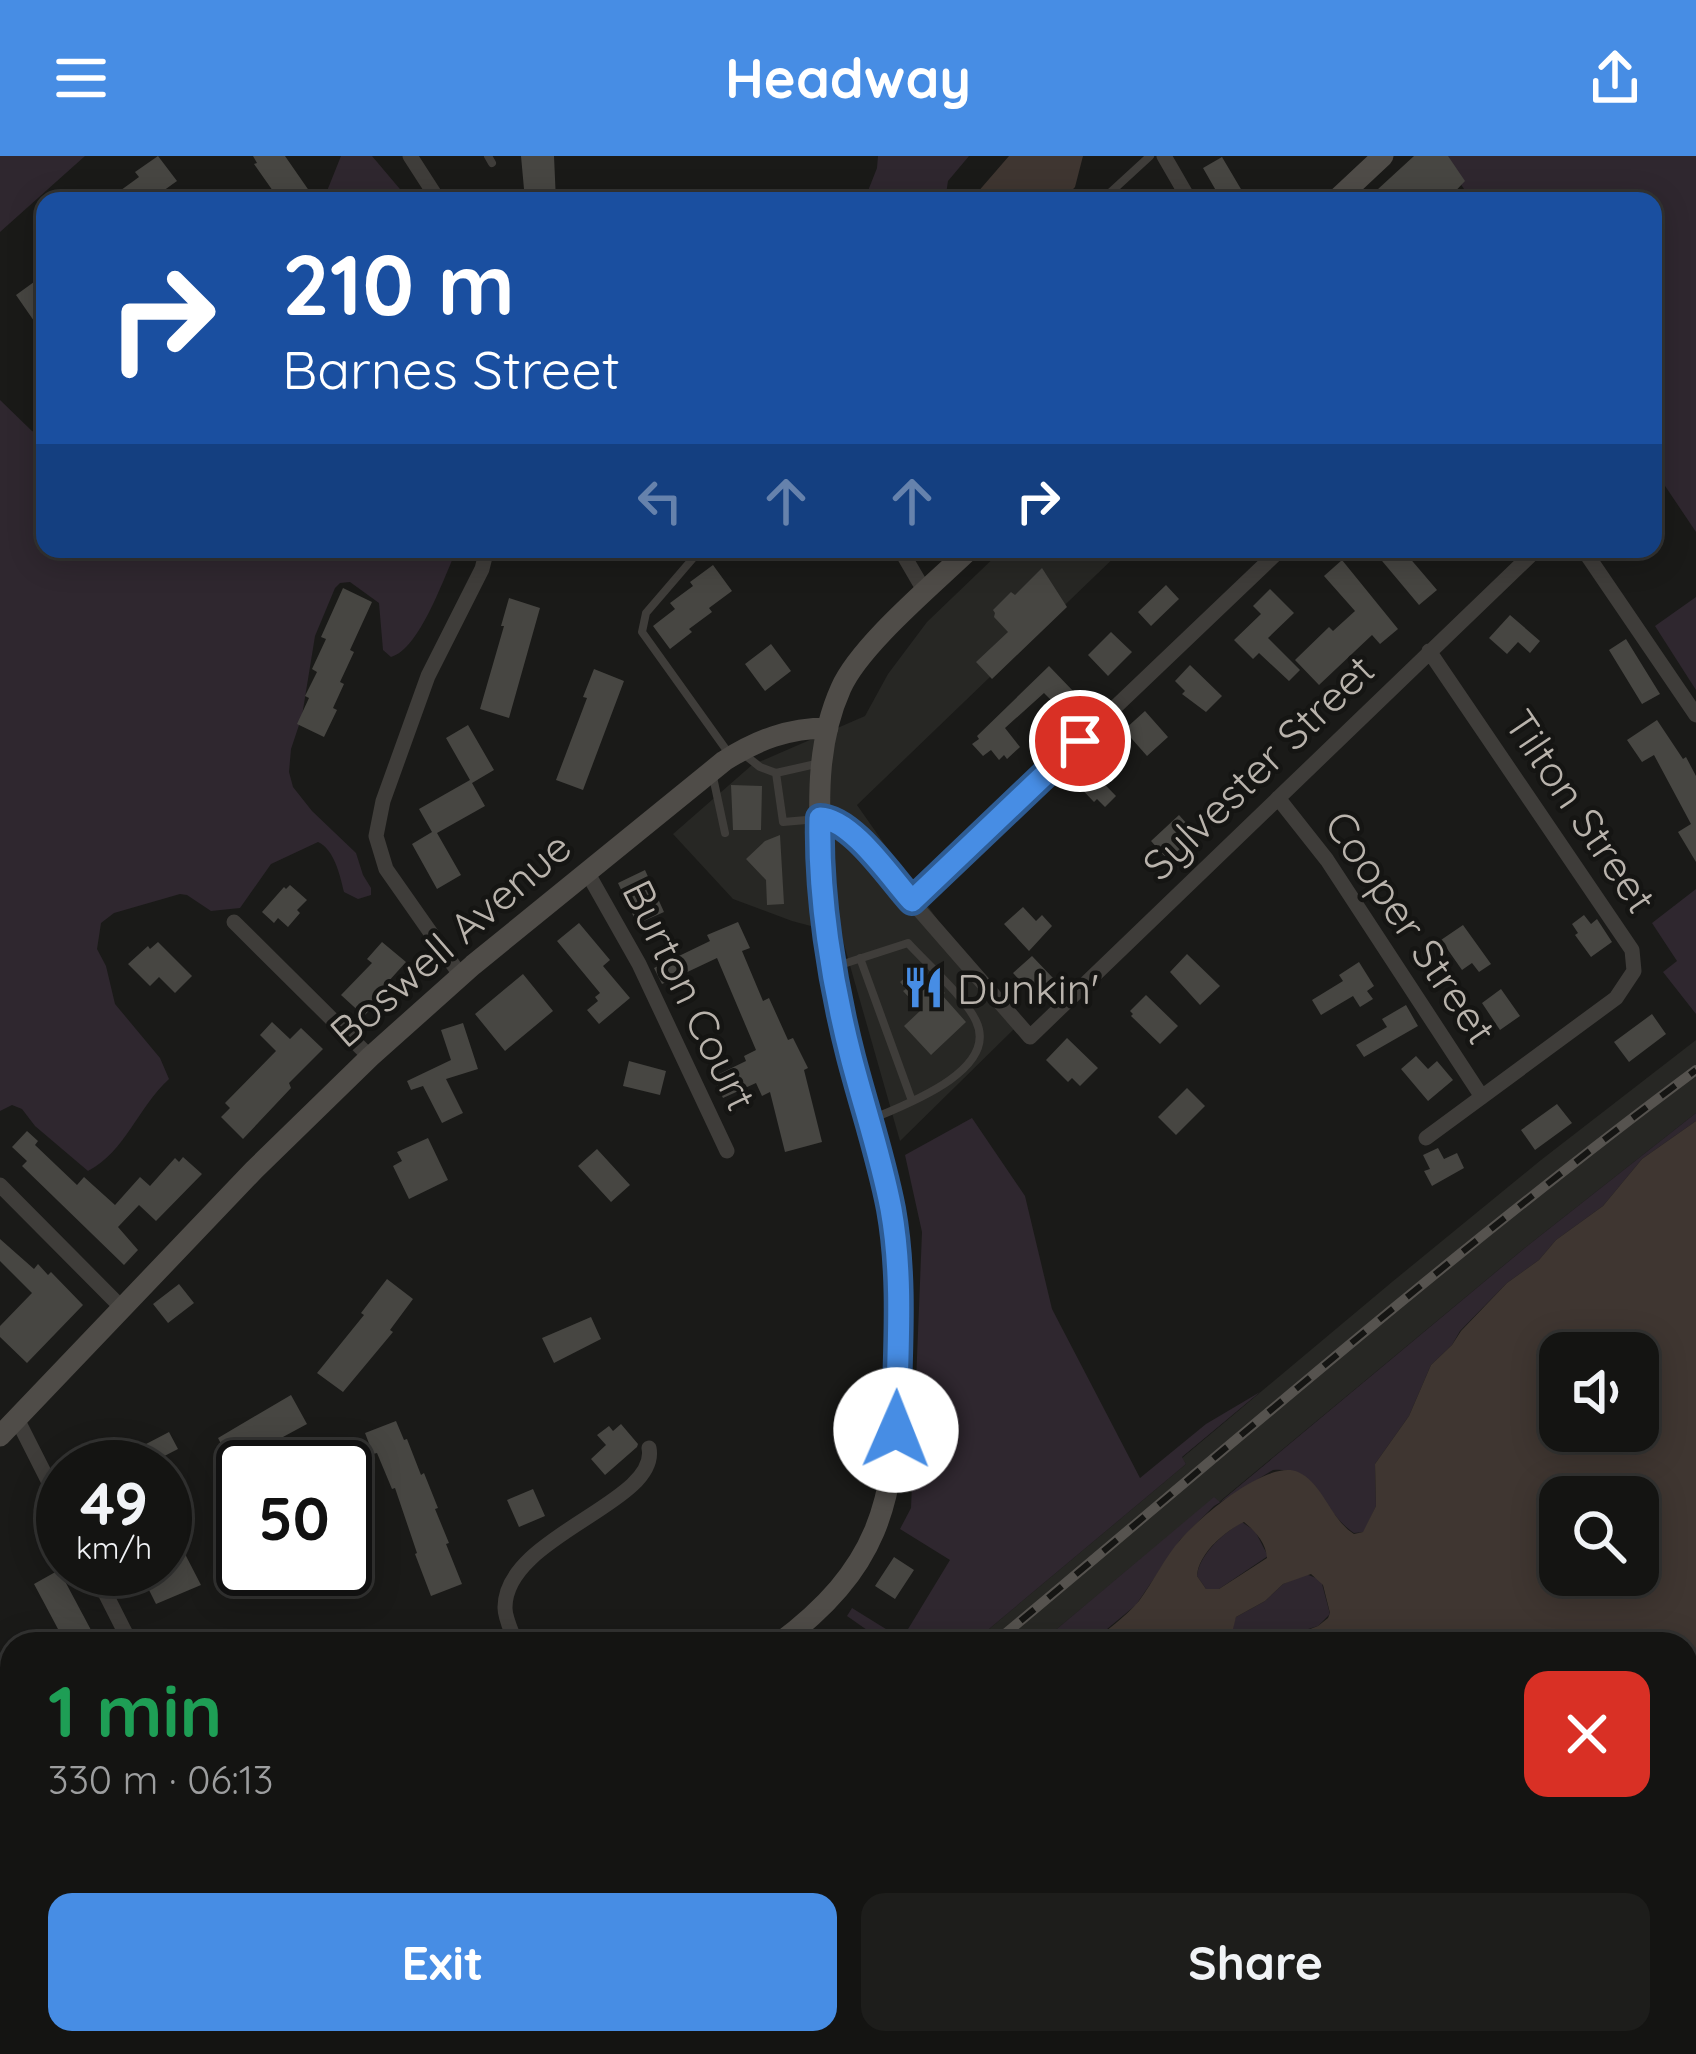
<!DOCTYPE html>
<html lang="en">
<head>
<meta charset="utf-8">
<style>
  :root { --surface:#141412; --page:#1d1d1b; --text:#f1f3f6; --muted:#9d9e9f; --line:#333332; --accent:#478de4 }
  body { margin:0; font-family:Quicksand,sans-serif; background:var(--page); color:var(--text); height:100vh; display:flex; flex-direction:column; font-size:45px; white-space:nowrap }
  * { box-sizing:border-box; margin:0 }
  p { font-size:39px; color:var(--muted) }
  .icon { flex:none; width:66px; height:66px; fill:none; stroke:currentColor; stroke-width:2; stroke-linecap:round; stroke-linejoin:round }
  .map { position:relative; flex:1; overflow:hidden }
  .side { position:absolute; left:0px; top:1476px; width:1698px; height:423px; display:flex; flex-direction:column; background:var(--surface); border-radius:36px 36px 0 0; box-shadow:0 6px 30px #0003,0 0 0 3px var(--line) }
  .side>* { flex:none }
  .hud { position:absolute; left:36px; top:36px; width:1626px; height:366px; border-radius:24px; box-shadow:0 6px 30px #0003,0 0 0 3px var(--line); background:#1a4fa0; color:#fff; overflow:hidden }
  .tools { position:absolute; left:1539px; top:1176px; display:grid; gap:24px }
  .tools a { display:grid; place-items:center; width:120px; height:120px; border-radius:24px; background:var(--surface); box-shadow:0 6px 30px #0003,0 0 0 3px var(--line); font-size:60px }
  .speed { position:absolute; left:36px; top:1284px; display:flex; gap:24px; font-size:60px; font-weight:700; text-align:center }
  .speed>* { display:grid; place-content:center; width:156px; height:156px; border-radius:50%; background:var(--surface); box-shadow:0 6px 30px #0003,0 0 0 3px var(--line); line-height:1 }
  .speed small { font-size:30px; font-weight:400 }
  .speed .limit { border:6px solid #111; border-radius:18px; background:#fff; color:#111 }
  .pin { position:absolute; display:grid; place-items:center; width:102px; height:102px; color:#fff; margin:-51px; border:6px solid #fff; border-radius:50%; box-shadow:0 3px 12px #0007 }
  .me { position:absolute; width:132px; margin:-66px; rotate:1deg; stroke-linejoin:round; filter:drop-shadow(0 0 9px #0008) }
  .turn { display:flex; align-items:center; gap:42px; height:252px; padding:0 48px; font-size:54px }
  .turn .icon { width:156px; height:156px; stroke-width:2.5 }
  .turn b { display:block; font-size:84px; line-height:102px }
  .lanes { display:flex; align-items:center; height:114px; padding:0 48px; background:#0003; justify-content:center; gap:60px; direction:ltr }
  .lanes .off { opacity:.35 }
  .round { display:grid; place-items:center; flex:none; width:126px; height:126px; border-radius:24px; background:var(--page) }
  .headline { display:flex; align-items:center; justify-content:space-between; height:204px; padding:0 48px }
  h1 { font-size:72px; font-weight:700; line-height:90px; color:#1e9e55 }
  .primary-button { display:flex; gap:24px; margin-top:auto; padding:24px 48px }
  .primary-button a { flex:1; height:138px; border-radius:24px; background:var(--accent); color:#fff; font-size:48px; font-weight:700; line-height:138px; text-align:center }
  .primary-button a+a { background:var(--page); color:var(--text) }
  header { display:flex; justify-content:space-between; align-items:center; height:156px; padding:0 48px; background:var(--accent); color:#fff; font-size:54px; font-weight:700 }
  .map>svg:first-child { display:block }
  .built { fill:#272724 }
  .green { fill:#2f272f }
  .water { fill:#3f3631; fill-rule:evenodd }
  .building { fill:#474642 }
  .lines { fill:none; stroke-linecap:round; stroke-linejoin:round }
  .lane { stroke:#3f3d3a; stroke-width:8 }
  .street { stroke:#3f3d3a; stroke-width:15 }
  .secondary { stroke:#4f4c48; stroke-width:21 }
  .rail-casing { stroke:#56534f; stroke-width:10 }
  .rail { stroke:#151513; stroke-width:6; stroke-dasharray:18; stroke-linecap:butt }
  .route-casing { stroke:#2e5c94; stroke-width:30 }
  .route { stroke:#478de4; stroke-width:21 }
  .labels { text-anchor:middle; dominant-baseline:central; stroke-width:9; stroke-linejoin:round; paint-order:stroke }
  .street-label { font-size:42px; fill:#b9b3ac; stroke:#151513 }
  .poi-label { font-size:42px; fill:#b9b3ac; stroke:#151513; text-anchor:start }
</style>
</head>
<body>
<header><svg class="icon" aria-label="menu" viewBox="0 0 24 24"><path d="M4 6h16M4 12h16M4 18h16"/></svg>Headway<svg class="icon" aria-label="share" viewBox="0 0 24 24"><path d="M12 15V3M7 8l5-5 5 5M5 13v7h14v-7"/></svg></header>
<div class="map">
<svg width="1696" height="1898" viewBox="0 0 1696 1898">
  <rect width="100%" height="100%" fill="#1a1a18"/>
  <path class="built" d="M1003 393H1123L857 649 1014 873 900 985 841 778 792 765 733 743 673 678 752 609 865 560 888 518 927 466Z
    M1696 884V957L1526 1091 1219 1346 1214 1342 1039 1488H971L1186 1308 1182 1302 1392 1126 1541 1004Z"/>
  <path class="green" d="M0 0H85L0 76Z
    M341 0H372L410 45H323Z
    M878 0H969L948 25 945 45H864L877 12Z
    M1442 0H1696V376L1653 312V45H1472Z
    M0 244 32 275 45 281V393H457C444 421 420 493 391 501L383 494 379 447 350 426 340 427 335 432 315 480 302 560 291 593 289 616 293 631 312 655 356 697 363 719 371 732V739L358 743 344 736C340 719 334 693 318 686L271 708 240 752 211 755 187 739 180 738 114 757 101 767 97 793 106 810 115 848 160 902 169 923C138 951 126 995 88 1015L35 970 22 953 12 949 0 955Z
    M1696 441V534L1655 470Z
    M1696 733V858L1663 816 1677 805 1652 767Z
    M1696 957V965L1642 1003 1603 1050 1556 1084 1539 1104 1507 1127 1460 1175 1452 1189 1431 1209 1409 1260 1375 1308 1376 1350 1364 1376 1354 1377C1324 1358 1316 1309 1273 1314L1214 1350 1180 1384 1136 1449 1089 1488H1039L1214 1341 1220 1346 1526 1091Z
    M972 962 1025 1040 1052 1153 1140 1322 1206 1268 1260 1236 1182 1301 1186 1308 971 1488H887L847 1460 852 1452 902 1483 950 1404 900 1373 911 1352 922 1076 905 999Z
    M1242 1366 1255 1375 1268 1400 1219 1433H1206L1197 1420C1199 1399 1223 1377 1242 1366Z
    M1306 1418 1321 1424 1330 1458 1318 1470 1302 1475 1279 1474 1260 1488H1214L1227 1483 1236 1461 1265 1445 1283 1428Z
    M1686 1755 1696 1763V1898H1635L1623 1887H1686Z"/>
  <path class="water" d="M1009 0H1083L1075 31 1062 45H970Z
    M1696 965V1524L1686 1532V1488H1260L1279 1475H1305L1318 1470 1328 1462 1330 1457 1323 1429 1311 1418 1283 1428 1265 1445 1236 1461 1232 1477 1214 1488H1089C1106 1475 1125 1461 1139 1445 1154 1425 1164 1402 1181 1383 1201 1360 1267 1303 1298 1316 1323 1327 1330 1363 1354 1378L1363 1376 1376 1350 1375 1308 1409 1260 1431 1209 1452 1189 1461 1175 1507 1127 1539 1104 1556 1084 1603 1050 1642 1003ZM1560 1197H1638V1275H1560ZM1560 1341H1638V1419H1560ZM1244 1366C1256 1376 1266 1387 1267 1402L1219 1433H1206L1197 1420C1198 1398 1225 1375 1244 1366Z
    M734 1887H1342L1334 1898H716Z"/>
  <path class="building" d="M158 0 177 25 149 45H106L139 21 135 16Z
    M253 0H285L312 39 303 45H280L254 8 257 7Z
    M521 0H554L556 45H533L532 33H524Z
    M1414 0H1448L1465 25 1446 45H1365Z
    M1222 1 1248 45H1222L1203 12Z
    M45 118V157L34 165 16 139Z
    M1372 393H1402L1437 434 1419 449Z
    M1342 404 1398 473 1380 488 1372 479 1319 529 1295 504 1329 471 1333 475 1355 455 1324 420Z
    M713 409 732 435 709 452 712 456 689 473 692 476 670 493 653 470 675 453 670 447 693 430 690 426Z
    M1042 412 1067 451 992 523 976 506 1008 476 994 461 995 457 993 454 1011 436 1015 439Z
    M1166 429 1179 443 1151 470 1138 456Z
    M343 432 372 446 350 494 354 496 340 526 344 528 333 552 337 554 324 581 297 568 309 542 305 540 317 516 312 513 326 483 321 481Z
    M1270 433 1294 457 1268 482 1300 514 1289 525 1259 497 1253 503 1234 484 1261 458 1253 450Z
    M509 442 540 452 509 562 480 553 504 470H501Z
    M1510 459 1540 485 1530 497 1518 486 1507 498 1489 482Z
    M1111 476 1132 496 1108 520 1088 499Z
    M1626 483 1660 538 1642 548 1609 494Z
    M771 488 791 515 765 535 745 508Z
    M1190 509 1222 540 1206 556 1182 538 1185 535 1175 525Z
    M1049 510 1074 536 1058 551 1044 537 1005 572 1020 591 1007 603 1004 599 999 604 991 594 983 600 972 588 979 583 977 580Z
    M594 513 624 525 583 634 556 624 587 542 583 541Z
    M1145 555 1168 581 1147 600 1124 574Z
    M1657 564 1683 603 1686 601 1696 620V706L1678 676 1691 668 1654 599 1642 606 1627 584Z
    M468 569 494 614 472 627 485 650 437 677 461 719 437 733 412 688 432 676 419 653 470 624 446 582Z
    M1085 608 1116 640 1105 651 1097 643 1094 646 1071 622Z
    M731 629 762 630 761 674H733Z
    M1179 659 1196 678 1168 704 1151 685Z
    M780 679 784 748 767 749 766 724 746 703 765 685Z
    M645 714 664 756 637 768 618 727Z
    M290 729 307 744 297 754 300 757 288 771 278 762 274 767 262 756 284 731 286 733Z
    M1023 751 1036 765 1042 759 1052 770 1029 795 1004 768Z
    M1584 759 1591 768 1597 763 1612 786 1591 801 1575 779 1578 777 1572 768Z
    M738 766 750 792 742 795 763 845 769 842 788 884 793 882 808 912 804 914 822 986 785 996 770 936 762 940 756 927 723 942 713 921 746 905 744 900 756 894 717 802 662 828 654 812 710 785 707 779Z
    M579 767 610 804 603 810 630 842 599 868 587 854 598 845 595 841 600 837 557 785Z
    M1463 769 1491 808 1479 816 1472 807 1462 814 1441 784Z
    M158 786 192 820 175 837 159 821 150 830 128 808 148 790 150 793Z
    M382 786 406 806 378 837 382 841 364 860 341 839 372 807 367 803Z
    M1187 798 1220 830 1200 849 1170 816Z
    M1032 800 1053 822 1034 840 1013 817Z
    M1359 806 1374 830 1367 835 1373 843 1360 851 1353 840 1321 859 1312 844 1343 825 1339 819Z
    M917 811 945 837 942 839 966 866 931 899 904 870 921 854 903 835 906 833 900 826Z
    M523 818 553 855 505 895 475 858Z
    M1501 833 1520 860 1500 874 1482 847Z
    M1146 839 1178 870 1160 888 1131 860 1133 858 1130 855Z
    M1406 849 1418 870 1364 901 1356 889 1387 871 1382 863Z
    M1652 858 1666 878 1629 906 1614 886Z
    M272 866 290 883 301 872 323 893 289 927 291 932 243 983 221 961 230 952 225 947 276 895 260 879Z
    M463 867 478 913 446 923 463 957 442 967 423 930 411 934 407 925 451 904 441 874Z
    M1067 882 1098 912 1080 930 1072 922 1068 926 1046 904Z
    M1416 900 1428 913 1437 905 1453 924 1428 945 1401 913Z
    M629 905 666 915 660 939 623 930Z
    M1187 932 1205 950 1176 979 1158 961Z
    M1557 948 1572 967 1535 994 1521 974Z
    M27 975 38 985 35 989 77 1029 84 1021 115 1049 140 1021 150 1030 175 1002 179 1006 183 1001 202 1018 156 1065 139 1049 118 1071 138 1094 124 1109 22 1010 27 1005 12 991Z
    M428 982 448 1024 409 1043 393 1010 402 1005 397 996Z
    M1438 992 1444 1003 1457 997 1464 1012 1432 1030 1424 1015 1430 1013 1423 999Z
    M597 993 630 1029 611 1046 578 1010Z
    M0 1083 34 1113 38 1108 48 1119 51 1116 83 1149 27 1207 0 1181V1170L32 1137 0 1105Z
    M387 1123 413 1143 390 1174 393 1176 343 1236 317 1217 364 1159 361 1157Z
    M179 1128 194 1147 168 1167 153 1148Z
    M591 1161 601 1183 554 1207 542 1182Z
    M291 1239 307 1268 270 1288 284 1311H233L218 1282Z
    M396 1265 404 1284 407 1283 421 1319 424 1317 438 1352 435 1353 449 1387 446 1388 462 1428 431 1440 415 1398 417 1397 395 1332 392 1333 377 1297 373 1298 365 1277Z
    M621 1268 638 1288 637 1291 605 1319 591 1303 606 1289 597 1279 609 1270 613 1275Z
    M169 1276 178 1293 143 1311H63L111 1285 113 1289 118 1286 125 1299Z
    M533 1333 545 1360 519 1371 507 1344Z
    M345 1376 369 1425 339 1438 329 1413H345Z
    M185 1398 201 1429 156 1448 147 1430 166 1420 162 1413H165V1409Z
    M894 1401 914 1414 895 1443 875 1430Z
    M59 1414 91 1474 79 1481 83 1488H66L34 1428Z"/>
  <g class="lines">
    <path class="lane" d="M488 0 492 7
      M1101 45 1150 0
      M701 393 646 457 642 476 730 599
      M741 596 760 611 776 617
      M713 621 725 677
      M818 663 783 666 776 617 820 607
      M860 802 912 945
      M837 810 908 787C926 807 965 841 976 865 1000 915 902 950 869 964"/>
    <path class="street" d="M410 0 439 45
      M1164 0 1190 45
      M900 393 925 436
      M1583 393 1696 559
      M1278 642 1327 704 1482 941
      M820 663 836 665 853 678 1030 881 1537 393
      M587 716 639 808 727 995
      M912 745 1281 393
      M234 766 370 901
      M461 820 386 713 376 680 383 645 428 520 482 413 487 393
      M1426 982 1616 842 1634 815 1632 794 1429 495
      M0 1029 122 1152
      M17 1263 63 1354
      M93 1413 131 1488
      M516 1488C513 1478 505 1463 505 1452 504 1380 660 1347 649 1292
      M0 1716 12 1739
      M87 1887 93 1898
      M152 1898 174 1887"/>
    <path class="secondary" d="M1335 45 1383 0
      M0 1280 254 1014 370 901 473 809 724 605C757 584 788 572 828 572
      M778 1488C878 1413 895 1349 897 1229 898 1172 901 1114 891 1057 882 1001 861 946 848 890 833 825 825 759 821 693 818 638 818 583 841 532 860 489 934 428 970 393
      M330 1898 340 1887"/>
    <defs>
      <path id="rail" d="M993 1488C1225 1294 1454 1094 1696 914
        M505 1898 518 1887"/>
    </defs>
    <use href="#rail" class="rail-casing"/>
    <use href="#rail" class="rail"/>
  </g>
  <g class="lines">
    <defs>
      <path id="route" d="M896 1274C897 1201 904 1125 891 1053 881 1001 864 951 851 901 832 827 818 739 820 662 852 663 891 722 912 745L1080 585"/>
    </defs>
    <use href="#route" class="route-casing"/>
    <use href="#route" class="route"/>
  </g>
  <defs>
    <symbol id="restaurant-bare" viewBox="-9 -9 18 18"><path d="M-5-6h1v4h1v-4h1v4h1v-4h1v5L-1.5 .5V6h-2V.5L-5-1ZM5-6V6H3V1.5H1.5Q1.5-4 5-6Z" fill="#478de4" stroke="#151513" stroke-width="2.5" paint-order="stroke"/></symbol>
  </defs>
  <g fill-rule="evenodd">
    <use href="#restaurant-bare" x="894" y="802" width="59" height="59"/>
  </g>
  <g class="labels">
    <g class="street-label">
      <text transform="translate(1258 611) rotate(-44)">Sylvester Street</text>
      <text transform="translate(1581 655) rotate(56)">Tilton Street</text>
      <text transform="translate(1411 771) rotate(56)">Cooper Street</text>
      <text transform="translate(450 783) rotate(-41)">Boswell Avenue</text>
      <text transform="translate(690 839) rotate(64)">Burton Court</text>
    </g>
    <g class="poi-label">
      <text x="957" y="832">Dunkin'</text>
    </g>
  </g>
</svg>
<div class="tools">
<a><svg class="icon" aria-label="sound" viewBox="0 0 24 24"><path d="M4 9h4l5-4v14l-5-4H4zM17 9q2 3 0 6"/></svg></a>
<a><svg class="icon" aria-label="search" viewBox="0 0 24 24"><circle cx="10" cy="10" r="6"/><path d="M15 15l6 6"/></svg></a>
</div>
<div class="speed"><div>49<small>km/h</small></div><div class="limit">50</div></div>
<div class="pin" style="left:1080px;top:585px;background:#d93025"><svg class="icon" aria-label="arrive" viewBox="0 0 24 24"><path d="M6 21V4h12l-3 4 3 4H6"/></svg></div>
<svg class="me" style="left:896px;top:1274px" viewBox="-20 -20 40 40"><circle r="19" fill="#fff"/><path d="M0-13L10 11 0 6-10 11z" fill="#478de4"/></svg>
<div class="hud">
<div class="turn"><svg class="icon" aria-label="right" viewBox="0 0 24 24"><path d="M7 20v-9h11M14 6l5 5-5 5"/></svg><div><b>210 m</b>Barnes Street</div></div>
<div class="lanes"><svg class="icon off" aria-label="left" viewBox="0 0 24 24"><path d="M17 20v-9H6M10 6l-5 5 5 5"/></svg><svg class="icon off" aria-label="ahead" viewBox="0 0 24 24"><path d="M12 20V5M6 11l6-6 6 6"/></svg><svg class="icon off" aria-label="ahead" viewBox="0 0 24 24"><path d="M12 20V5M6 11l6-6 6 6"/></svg><svg class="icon" aria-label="right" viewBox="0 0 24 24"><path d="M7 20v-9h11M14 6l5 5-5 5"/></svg></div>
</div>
<section class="side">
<div class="headline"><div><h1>1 min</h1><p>330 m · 06:13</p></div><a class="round" style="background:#d93025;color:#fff"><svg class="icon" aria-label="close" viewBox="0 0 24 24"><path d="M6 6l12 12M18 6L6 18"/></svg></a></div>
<div class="primary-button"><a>Exit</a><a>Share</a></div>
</section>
</div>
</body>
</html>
